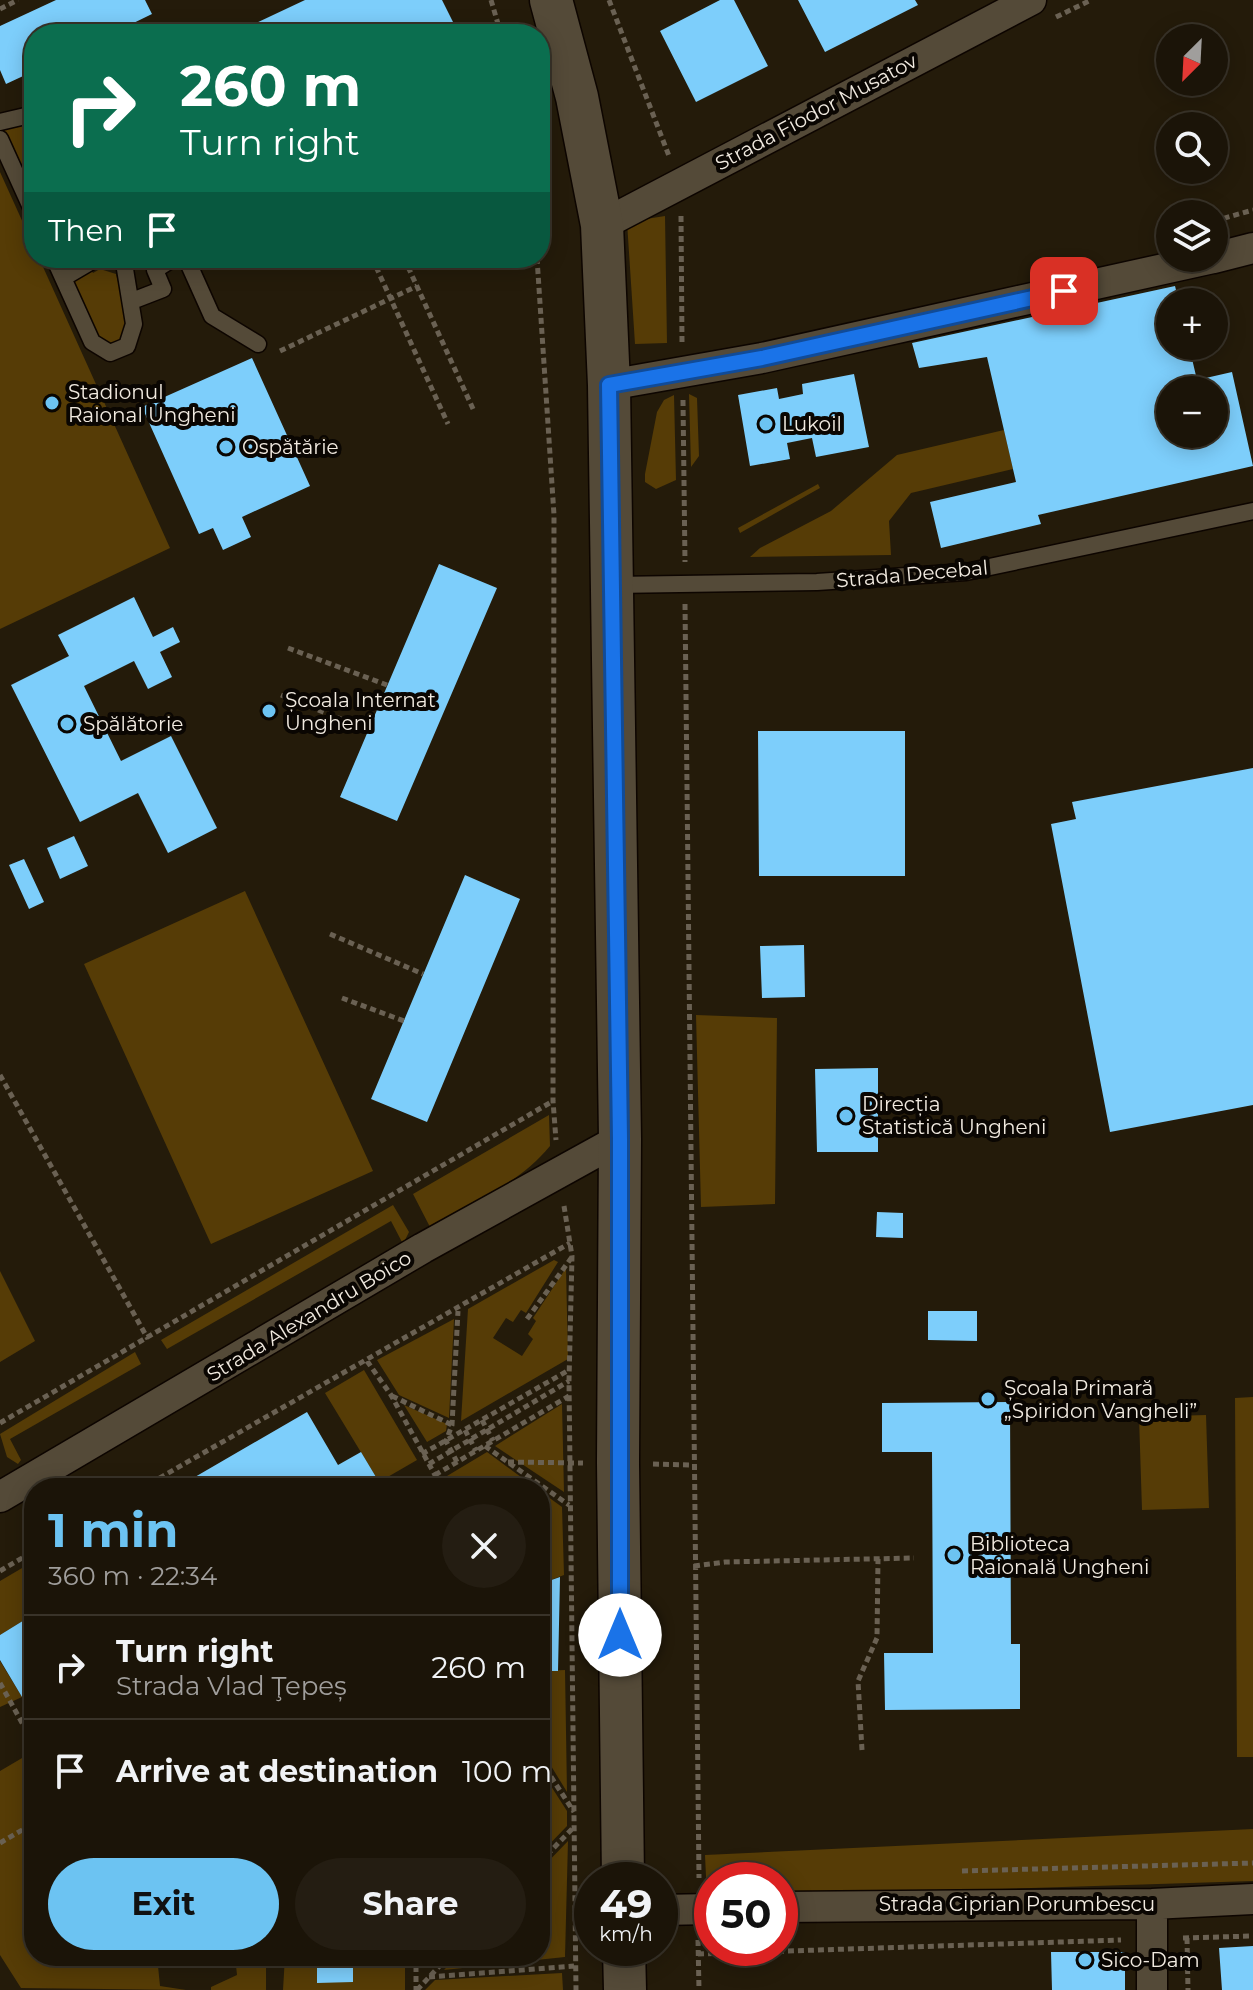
<!DOCTYPE html>
<html lang="en">
<head>
<meta charset="utf-8">
<style>
  :root { --surface:#1b1408; --page:#241d12; --text:#f1f3f6; --muted:#a09e9c; --line:#393329; --accent:#6cc3f2 }
  body { margin:0; font-family:Montserrat,sans-serif; background:var(--page); color:var(--text); height:100vh; display:flex; flex-direction:column; font-size:30px; white-space:nowrap }
  * { box-sizing:border-box; margin:0 }
  p { font-size:26px; color:var(--muted) }
  .icon { flex:none; width:44px; height:44px; fill:none; stroke:currentColor; stroke-width:2; stroke-linecap:round; stroke-linejoin:round }
  .map { position:relative; flex:1; overflow:hidden }
  .sheet { position:absolute; left:24px; top:1478px; width:526px; height:488px; display:flex; flex-direction:column; background:var(--surface); border-radius:32px; box-shadow:0 4px 20px #0003,0 0 0 2px var(--line) }
  .sheet>* { flex:none }
  .hud { position:absolute; left:24px; top:24px; width:526px; height:244px; border-radius:32px; box-shadow:0 4px 20px #0003,0 0 0 2px var(--line); background:#0b6e4f; color:#fff; overflow:hidden }
  .needle { width:52px; rotate:204deg }
  .fabs { position:absolute; left:1156px; top:24px; display:grid; gap:16px }
  .fabs a { display:grid; place-items:center; width:72px; height:72px; border-radius:50%; background:var(--surface); box-shadow:0 4px 20px #0003,0 0 0 2px var(--line); font-size:40px }
  .speed { position:absolute; left:574px; top:1862px; display:flex; gap:16px; font-size:40px; font-weight:700; text-align:center }
  .speed>* { display:grid; place-content:center; width:104px; height:104px; border-radius:50%; background:var(--surface); box-shadow:0 4px 20px #0003,0 0 0 2px var(--line); line-height:1 }
  .speed small { font-size:20px; font-weight:400 }
  .speed .limit { border:12px solid #d22; background:#fff; color:#111 }
  .pin { position:absolute; display:grid; place-items:center; width:68px; height:68px; color:#fff; margin:-34px; border-radius:16px; box-shadow:0 4px 12px #0006 }
  .me { position:absolute; width:88px; margin:-44px; rotate:0deg; stroke-linejoin:round; filter:drop-shadow(0 0 6px #0008) }
  .turn { display:flex; align-items:center; gap:28px; height:168px; padding:0 24px; font-size:36px }
  .turn .icon { width:104px; height:104px; stroke-width:2.5 }
  .turn b { display:block; font-size:56px; line-height:68px }
  .then { display:flex; align-items:center; height:76px; padding:0 24px; background:#0003; gap:16px; font-size:30px }
  .round { display:grid; place-items:center; flex:none; width:84px; height:84px; border-radius:42px; background:var(--page) }
  .summary { display:flex; align-items:center; justify-content:space-between; height:136px; padding:0 24px }
  h1 { font-size:48px; font-weight:700; line-height:60px; color:var(--accent) }
  .primary-button { display:flex; gap:16px; margin-top:auto; padding:16px 24px }
  .primary-button a { flex:1; height:92px; border-radius:48px; background:var(--accent); color:#111; font-size:32px; font-weight:700; line-height:92px; text-align:center }
  .primary-button a+a { background:var(--page); color:var(--text) }
  ul { padding:0; list-style:none }
  li { display:flex; align-items:center; gap:24px; height:104px; padding:0 24px; border-top:2px solid var(--line) }
  li div { flex:1 }
  li b { display:block; font-size:30px }
  li em { font-style:normal }
  .map>svg:first-child { display:block }
  .green { fill:#563c06 }
  .building { fill:#7dcefb; fill-rule:evenodd }
  .lines { fill:none; stroke-linecap:round; stroke-linejoin:round }
  .service-casing { stroke:#0d0500; stroke-width:19 }
  .minor-casing { stroke:#0d0500; stroke-width:33 }
  .secondary-casing { stroke:#0d0500; stroke-width:45 }
  .path { stroke:#6a6153; stroke-width:5; stroke-dasharray:6 4; stroke-linecap:butt }
  .service { stroke:#544a38; stroke-width:16 }
  .minor { stroke:#544a38; stroke-width:30 }
  .secondary { stroke:#544a38; stroke-width:42 }
  .route-casing { stroke:#114b97; stroke-width:20 }
  .route { stroke:#1a73e8; stroke-width:14 }
  .poi-dot { fill:#6cc3f2; stroke:#0a0602; stroke-width:3 }
  .labels { text-anchor:middle; dominant-baseline:central; stroke-width:8; stroke-linejoin:round; paint-order:stroke }
  .street-label { font-size:20px; fill:#f1eae0; stroke:#0a0602 }
  .poi-label { font-size:20px; fill:#f1eae0; stroke:#0a0602; text-anchor:start }
</style>
</head>
<body>
<div class="map">
<svg width="1253" height="1990" viewBox="0 0 1253 1990">
  <rect width="100%" height="100%" fill="#241b0a"/>
  <path class="green" d="M34 119V185L29 186 1 129Z
    M0 172 34 247V258H39L170 548 0 629Z
    M665 216 667 343 635 344 627 222Z
    M90 268 93 273 100 269 116 274 118 282 122 283 129 316 120 342 101 343 70 279Z
    M689 394 697 398 699 456 691 467Z
    M674 395 676 480 656 489 645 482V474L657 412 664 400Z
    M1004 430 1013 469 911 493 889 521 891 555 750 557 760 548 831 511 897 455Z
    M818 484 820 488 740 533 738 528Z
    M245 891 373 1171 211 1244 84 964Z
    M696 1015 777 1018 775 1204 701 1207Z
    M549 1115 550 1146C520 1183 471 1204 430 1227L413 1194Z
    M393 1205 409 1232 403 1244 391 1221 167 1349 161 1340Z
    M554 1260 558 1262 526 1313 521 1310 513 1322 506 1318 493 1338 522 1356 533 1339 528 1334 536 1321 533 1318 566 1268 568 1359 461 1421 468 1309Z
    M0 1271 35 1341 0 1362Z
    M454 1319 449 1418 399 1395 377 1360Z
    M135 1352 141 1364 10 1439 21 1460 18 1464 7 1457 0 1434Z
    M364 1370 417 1460 379 1482 325 1393Z
    M1253 1397V1757H1237L1235 1398Z
    M562 1404 564 1492 495 1446Z
    M404 1405 447 1424 446 1431 427 1442Z
    M1206 1415 1209 1508 1142 1510 1139 1417Z
    M487 1452 536 1488H427Z
    M540 1491 562 1507 564 1575 540 1584Z
    M34 1561V1614L0 1635V1581Z
    M0 1661 22 1697 0 1707Z
    M565 1670 567 1792 540 1748V1671Z
    M34 1751V1956H157L160 1986 186 1990 21 1988 0 1955V1771Z
    M540 1769 567 1811V1826L540 1854Z
    M1253 1829V1881L780 1896V1880H712V1898H707L705 1855Z
    M568 1841 565 1957 444 1970 457 1956H540V1870Z
    M235 1956H266V1990H211V1987L237 1975Z
    M285 1956H317L353 1968 380 1967 381 1956H405V1990H283Z
    M562 1973 563 1990H425L435 1980Z"/>
  <path class="building" d="M56 0H145L152 14 111 34H34V71L6 84 0 70V26Z
    M305 0H442L459 34H233Z
    M720 0H734L768 66 696 102 660 31Z
    M798 0H915L918 5 825 52Z
    M1175 286 1179 302H1170V346H1189L1197 380 1232 372 1253 466 1038 515 1041 524 941 548 930 502 1016 482 987 357 919 368 912 343ZM1170 390H1214V434H1170Z
    M252 358 310 486 242 517 251 537 223 550 213 528 199 534 142 407Z
    M854 374 869 447 816 457 812 438 787 443 790 459 750 466 738 395 777 388 779 399 803 394 802 384Z
    M439 564 497 588 397 821 340 797Z
    M134 597 153 637 173 627 180 642 160 652 172 677 148 689 134 661 84 686 121 761 171 736 217 828 168 853 138 793 80 822 11 685 69 656 58 635Z
    M758 731H905V876H759Z
    M1253 768V1105L1110 1132 1051 824 1076 819 1072 802Z
    M74 836 88 866 60 879 47 848Z
    M24 859 44 902 29 909 9 865Z
    M465 875 520 899 427 1122 371 1099Z
    M804 945 805 997 762 998 760 946Z
    M878 1068V1152H817L815 1069Z
    M877 1212 903 1213V1238L876 1237Z
    M928 1311H977V1341L928 1340Z
    M1010 1402 1011 1644H1020V1709L885 1710 884 1653H933L932 1452H882V1403Z
    M307 1412 338 1465 361 1452 379 1482 369 1488H176Z
    M560 1577 558 1671H540V1584Z
    M34 1614V1690L22 1697 0 1660V1635Z
    M1253 1946V1990H1222L1219 1948Z
    M1051 1952H1125V1990H1052Z
    M317 1956H381V1967L353 1968V1982L317 1983Z"/>
  <g class="lines">
    <defs>
      <path id="service" d="M0 122 34 114
        M0 139 34 214
        M54 258 92 342 110 353 127 346 134 324 124 263
        M186 258 212 316 258 344
        M63 278 97 258
        M132 301 163 289 155 270 174 258
        M613 585 817 582 966 572 1253 511"/>
      <path id="minor" d="M602 225 1031 0
        M1214 258 1253 248
        M609 385 762 358 1213 258
        M0 1497 423 1248 620 1139
        M780 1907 1152 1904 1253 1899
        M660 1910 712 1909
        M1152 1990V1904"/>
      <path id="secondary" d="M551 0 577 97 602 225 609 385 620 1139 618 1463 623 1880
        M624 1948 625 1990"/>
    </defs>
    <use href="#service" class="service-casing"/>
    <use href="#minor" class="minor-casing"/>
    <use href="#secondary" class="secondary-casing"/>
    <path class="path" d="M491 0 501 34
      M609 0 669 156
      M0 9 18 0
      M1056 17 1091 0
      M681 216 682 342
      M1214 221 1253 210
      M372 258 448 424
      M404 258 474 411
      M537 258 554 515 553 1101 556 1140
      M280 351 417 286
      M683 400 685 562
      M685 604 699 1878
      M288 648 387 685
      M281 695 368 730
      M330 934 423 974
      M342 998 404 1021
      M0 1075 148 1339
      M564 1206 572 1256 569 1381 576 1990
      M527 1319 572 1257
      M367 1361 391 1395 435 1475 437 1488
      M392 1396 452 1425
      M482 1420 493 1441
      M0 1423 553 1101
      M465 1430 476 1451
      M485 1446 569 1505
      M422 1454 569 1370
      M457 1462 446 1441 452 1425 458 1311
      M508 1462 583 1463
      M429 1464 569 1381
      M653 1464 692 1465
      M435 1475 569 1396
      M142 1488 570 1243
      M694 1566 725 1562 914 1558
      M0 1571 34 1551
      M0 1683 31 1739
      M862 1750 858 1681 877 1638 878 1559
      M540 1760 574 1812
      M0 1843 34 1823
      M540 1862 573 1828
      M962 1871 1253 1863
      M722 1878 768 1877
      M1183 1938 1253 1936
      M1187 1938 1188 1990
      M698 1940 699 1990
      M698 1954 1121 1940
      M416 1956V1990
      M429 1977 574 1966
      M417 1990 449 1956"/>
    <use href="#service" class="service"/>
    <use href="#minor" class="minor"/>
    <use href="#secondary" class="secondary"/>
  </g>
  <g class="lines">
    <defs>
      <path id="route" d="M620 1635V1139L609 385 762 358 1064 291"/>
    </defs>
    <use href="#route" class="route-casing"/>
    <use href="#route" class="route"/>
  </g>
  <g class="poi-dot">
    <circle cx="52" cy="403" r="8"/>
    <circle cx="766" cy="424" r="8"/>
    <circle cx="226" cy="447" r="8"/>
    <circle cx="269" cy="711" r="8"/>
    <circle cx="67" cy="724" r="8"/>
    <circle cx="846" cy="1116" r="8"/>
    <circle cx="988" cy="1399" r="8"/>
    <circle cx="954" cy="1555" r="8"/>
    <circle cx="1085" cy="1960" r="8"/>
  </g>
  <g class="labels">
    <g class="street-label">
      <text transform="translate(816 112) rotate(-28)">Strada Fiodor Musatov</text>
      <text transform="translate(912 574) rotate(-5)">Strada Decebal</text>
      <text transform="translate(309 1316) rotate(-31)">Strada Alexandru Boico</text>
      <text x="1017" y="1904">Strada Ciprian Porumbescu</text>
    </g>
    <g class="poi-label">
      <text x="68" y="392">Stadionul<tspan x="68" dy="23">Raional Ungheni</tspan></text>
      <text x="782" y="424">Lukoil</text>
      <text x="242" y="447">Ospătărie</text>
      <text x="285" y="700">Școala Internat<tspan x="285" dy="23">Ungheni</tspan></text>
      <text x="83" y="724">Spălătorie</text>
      <text x="862" y="1104">Direcția<tspan x="862" dy="23">Statistică Ungheni</tspan></text>
      <text x="1004" y="1388">Școala Primară<tspan x="1004" dy="23">„Spiridon Vangheli”</tspan></text>
      <text x="970" y="1544">Biblioteca<tspan x="970" dy="23">Raională Ungheni</tspan></text>
      <text x="1101" y="1960">Sico-Dam</text>
    </g>
  </g>
</svg>
<div class="fabs">
<a><svg class="needle" viewBox="-14 -14 28 28"><path d="M0-13l5 13h-10z" fill="#e53935"/><path d="M0 13l5-13h-10z" fill="#a09e9c"/></svg></a>
<a><svg class="icon" aria-label="search" viewBox="0 0 24 24"><circle cx="10" cy="10" r="6"/><path d="M15 15l6 6"/></svg></a>
<a><svg class="icon" aria-label="layers" viewBox="0 0 24 24"><path d="M12 4l9 5-9 5-9-5zM3 14l9 5 9-5"/></svg></a>
<a>+</a>
<a>−</a>
</div>
<div class="speed"><div>49<small>km/h</small></div><div class="limit">50</div></div>
<div class="pin" style="left:1064px;top:291px;background:#d93025"><svg class="icon" aria-label="arrive" viewBox="0 0 24 24"><path d="M6 21V4h12l-3 4 3 4H6"/></svg></div>
<svg class="me" style="left:620px;top:1635px" viewBox="-20 -20 40 40"><circle r="19" fill="#fff"/><path d="M0-13L10 11 0 6-10 11z" fill="#1a73e8"/></svg>
<div class="hud">
<div class="turn"><svg class="icon" aria-label="right" viewBox="0 0 24 24"><path d="M7 20v-9h11M14 6l5 5-5 5"/></svg><div><b>260 m</b>Turn right</div></div>
<div class="then">Then<svg class="icon" aria-label="arrive" viewBox="0 0 24 24"><path d="M6 21V4h12l-3 4 3 4H6"/></svg></div>
</div>
<section class="sheet">
<div class="summary"><div><h1>1 min</h1><p>360 m · 22:34</p></div><a class="round"><svg class="icon" aria-label="close" viewBox="0 0 24 24"><path d="M6 6l12 12M18 6L6 18"/></svg></a></div>
<ul>
<li><svg class="icon" aria-label="right" viewBox="0 0 24 24"><path d="M7 20v-9h11M14 6l5 5-5 5"/></svg><div><b>Turn right</b><p>Strada Vlad Ţepeș</p></div><em>260 m</em></li>
<li><svg class="icon" aria-label="arrive" viewBox="0 0 24 24"><path d="M6 21V4h12l-3 4 3 4H6"/></svg><div><b>Arrive at destination</b></div><em>100 m</em></li>
</ul>
<div class="primary-button"><a>Exit</a><a>Share</a></div>
</section>
</div>
</body>
</html>
